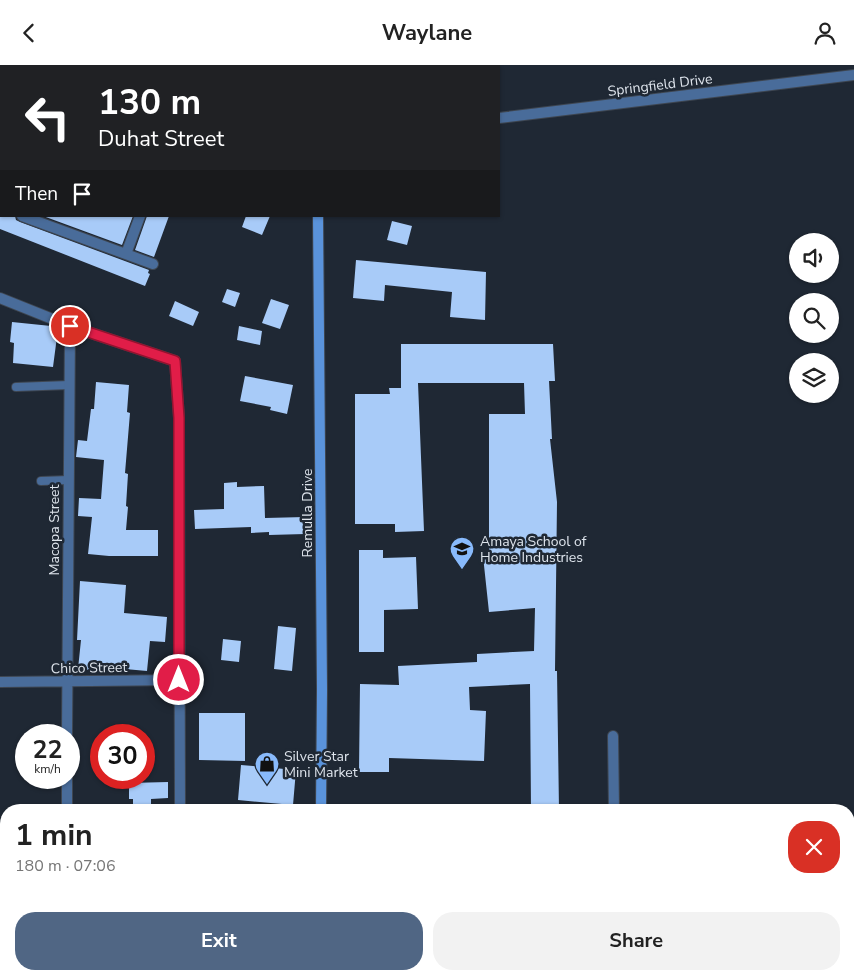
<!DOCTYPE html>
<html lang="en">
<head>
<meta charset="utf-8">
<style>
  :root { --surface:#fff; --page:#f2f2f2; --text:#222; --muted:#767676; --accent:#506684 }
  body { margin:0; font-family:"Nunito Sans",sans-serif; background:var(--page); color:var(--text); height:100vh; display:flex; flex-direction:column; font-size:19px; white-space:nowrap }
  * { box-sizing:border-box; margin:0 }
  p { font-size:16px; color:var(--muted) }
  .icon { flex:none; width:28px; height:28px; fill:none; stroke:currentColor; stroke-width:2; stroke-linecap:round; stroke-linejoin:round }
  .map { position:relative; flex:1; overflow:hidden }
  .sheet { position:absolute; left:0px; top:739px; width:855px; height:176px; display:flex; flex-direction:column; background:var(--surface); border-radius:20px 20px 0 0; box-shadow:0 1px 4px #0004 }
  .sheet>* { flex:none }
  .hud { position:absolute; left:0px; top:0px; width:500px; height:152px; box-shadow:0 1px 4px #0004; background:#202124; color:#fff; overflow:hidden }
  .fabs { position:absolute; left:789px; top:168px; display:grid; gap:10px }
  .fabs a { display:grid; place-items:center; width:50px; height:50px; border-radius:50%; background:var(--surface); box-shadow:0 1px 4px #0004; font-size:25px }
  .speed { position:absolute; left:15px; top:659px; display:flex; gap:10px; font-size:25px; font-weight:700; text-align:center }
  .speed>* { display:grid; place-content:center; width:65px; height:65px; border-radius:50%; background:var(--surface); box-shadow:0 1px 4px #0004; line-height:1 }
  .speed small { font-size:12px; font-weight:400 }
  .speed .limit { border:8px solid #d22; background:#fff; color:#111 }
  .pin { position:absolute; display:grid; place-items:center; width:42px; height:42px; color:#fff; margin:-21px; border:2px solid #fff; border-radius:50%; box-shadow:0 1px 5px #0007 }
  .me { position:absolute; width:55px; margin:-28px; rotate:0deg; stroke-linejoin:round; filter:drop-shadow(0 0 4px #0008) }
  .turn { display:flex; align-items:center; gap:18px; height:105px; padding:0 15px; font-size:22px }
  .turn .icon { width:65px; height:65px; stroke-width:2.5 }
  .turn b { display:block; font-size:35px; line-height:42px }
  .then { display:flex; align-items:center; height:48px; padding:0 15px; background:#0003; gap:10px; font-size:19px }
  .round { display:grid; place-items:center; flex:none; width:52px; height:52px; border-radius:20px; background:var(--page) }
  .summary { display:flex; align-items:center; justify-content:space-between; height:85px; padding:0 15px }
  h1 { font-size:30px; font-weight:700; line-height:38px }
  .action { display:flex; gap:10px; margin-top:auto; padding:10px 15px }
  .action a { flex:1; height:58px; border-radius:20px; background:var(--accent); color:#fff; font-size:20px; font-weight:700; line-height:58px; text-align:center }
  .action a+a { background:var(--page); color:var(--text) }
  header { display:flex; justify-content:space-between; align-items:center; height:65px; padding:0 15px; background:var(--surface); font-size:22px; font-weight:700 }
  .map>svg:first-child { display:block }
  .building { fill:#a8cbf8 }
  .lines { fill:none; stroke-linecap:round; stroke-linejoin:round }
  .lane-casing { stroke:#3e4651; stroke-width:10 }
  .street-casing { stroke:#3e4651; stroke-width:12 }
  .secondary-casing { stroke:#3e4651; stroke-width:12 }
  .lane { stroke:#496c9a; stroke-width:8 }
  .street { stroke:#496c9a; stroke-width:10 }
  .secondary { stroke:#5a93db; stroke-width:10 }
  .route-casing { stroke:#92132f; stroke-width:12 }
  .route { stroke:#e11d48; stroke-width:9 }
  .labels { text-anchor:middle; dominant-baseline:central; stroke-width:5; stroke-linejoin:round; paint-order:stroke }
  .street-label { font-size:14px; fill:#dee4ec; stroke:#1f2834 }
  .poi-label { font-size:14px; fill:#dee4ec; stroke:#1f2834; text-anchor:start }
</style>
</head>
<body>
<header><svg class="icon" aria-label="back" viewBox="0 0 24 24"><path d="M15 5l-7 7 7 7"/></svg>Waylane<svg class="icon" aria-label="person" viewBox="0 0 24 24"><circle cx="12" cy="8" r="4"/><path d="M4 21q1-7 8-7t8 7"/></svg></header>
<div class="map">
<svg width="854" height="914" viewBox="0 0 854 914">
  <rect width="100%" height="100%" fill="#1f2834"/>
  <path class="building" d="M0 151H15L16 155 20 157 149 205 148 208 150 209 145 221 0 164Z
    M43 151H133L122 180Z
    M147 151H169L154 192 135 185Z
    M246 151H270L262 170 242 162Z
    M392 156 412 161 407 180 387 175Z
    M356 195 486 207 485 255 450 252 452 227 385 220 384 236 353 233Z
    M227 224 240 228 235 242 222 237Z
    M271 234 289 240 280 264 262 258Z
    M175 236 199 247 193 261 169 251Z
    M12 257 51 261 58 264 53 302 13 298 14 278 10 277Z
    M239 261 262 266 260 280 237 275Z
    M401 279H553L555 316H549L552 374H550L557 437 555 606H557L559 745H531L530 619 469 622 470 645 486 646 484 696 389 693V707H359L360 619 399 620 398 601 477 597V589L534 586 535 543 489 547 483 491H489V349H525L524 318H418L424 466 395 467V459H355V329H390L389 323H401Z
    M245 311 293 320 287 349 270 345 271 342 240 336Z
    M96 317 129 320 127 347 130 348 125 408 128 409 126 441 128 442 126 465H158V491H109L88 489 92 452 78 451 79 433 101 434 104 395 76 392 78 375 87 376 91 344H94Z
    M237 417V422L264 421 265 453 305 452V469L269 470V467L251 468V462L195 464 194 445 224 444V418Z
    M359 485H383V493L416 492 418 544 384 545V587H359Z
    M80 516 126 520 124 548 167 552 165 577 150 576 147 606 114 603V607L78 604 81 575H77Z
    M278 561 296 563 292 606 274 604Z
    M223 574 241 576 239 597 221 595Z
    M199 648H245V696L199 695Z
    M241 700 296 705 293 740 238 735Z
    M168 717V733L151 734V745H133V734H129V718Z"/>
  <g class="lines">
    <defs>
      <path id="lane" d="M16 322 69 320
        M41 416 69 415
        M479 909 480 914
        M836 914V909"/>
      <path id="street" d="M131 0 132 1
        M261 0V1
        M17 1V0
        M176 1 177 0
        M0 43 1 41
        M499 53 854 10
        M0 143 1 144
        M22 151 153 199
        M126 189 140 151
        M0 233 70 261 175 296 179 353 180 745
        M0 617 179 615
        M67 670 70 261
        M613 671 614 745
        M67 745V712
        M68 909V914
        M181 909V914
        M577 914 582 909"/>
      <path id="secondary" d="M318 1V0
        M318 151 322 624 321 745
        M320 914V909"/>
    </defs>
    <use href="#lane" class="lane-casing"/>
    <use href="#street" class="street-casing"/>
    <use href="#secondary" class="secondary-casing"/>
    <use href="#lane" class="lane"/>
    <use href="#street" class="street"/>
    <use href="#secondary" class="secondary"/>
  </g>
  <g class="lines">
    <defs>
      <path id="route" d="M70 261 175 296 179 353V615"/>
    </defs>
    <use href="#route" class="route-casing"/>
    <use href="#route" class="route"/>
  </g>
  <defs>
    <symbol id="school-pin" viewBox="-11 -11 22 30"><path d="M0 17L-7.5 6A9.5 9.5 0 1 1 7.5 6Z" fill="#88bafc" stroke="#1f2834"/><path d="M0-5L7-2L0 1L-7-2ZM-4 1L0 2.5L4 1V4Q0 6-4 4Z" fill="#111"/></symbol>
    <symbol id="shop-pin" viewBox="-11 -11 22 30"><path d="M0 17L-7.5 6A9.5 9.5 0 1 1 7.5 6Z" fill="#88bafc" stroke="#1f2834"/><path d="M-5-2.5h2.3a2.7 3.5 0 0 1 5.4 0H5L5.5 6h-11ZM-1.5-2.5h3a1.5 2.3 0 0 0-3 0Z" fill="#111"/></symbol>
  </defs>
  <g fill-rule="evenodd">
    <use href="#school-pin" x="448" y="470" width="28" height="38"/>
    <use href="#shop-pin" x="253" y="685" width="28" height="38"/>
  </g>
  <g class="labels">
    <g class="street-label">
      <text transform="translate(660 20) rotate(-7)">Springfield Drive</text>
      <text transform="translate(307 448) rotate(-90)">Remulla Drive</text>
      <text transform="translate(54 465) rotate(-90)">Macopa Street</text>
      <text transform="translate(89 603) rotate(-1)">Chico Street</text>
    </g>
    <g class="poi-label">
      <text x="480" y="476">Amaya School of<tspan x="480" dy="16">Home Industries</tspan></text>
      <text x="284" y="691">Silver Star<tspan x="284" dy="16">Mini Market</tspan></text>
    </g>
  </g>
</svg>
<div class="fabs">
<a><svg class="icon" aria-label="sound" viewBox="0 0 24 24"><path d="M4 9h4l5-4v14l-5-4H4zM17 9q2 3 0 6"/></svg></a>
<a><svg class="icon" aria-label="search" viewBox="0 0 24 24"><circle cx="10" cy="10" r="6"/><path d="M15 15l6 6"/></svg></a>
<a><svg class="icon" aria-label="layers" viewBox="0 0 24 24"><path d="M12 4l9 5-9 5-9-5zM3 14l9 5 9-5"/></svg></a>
</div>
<div class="speed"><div>22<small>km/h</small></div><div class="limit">30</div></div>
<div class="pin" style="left:70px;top:261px;background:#d93025"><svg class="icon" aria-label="arrive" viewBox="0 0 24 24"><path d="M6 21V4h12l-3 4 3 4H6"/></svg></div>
<svg class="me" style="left:179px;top:615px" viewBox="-20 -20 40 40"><circle r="17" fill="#e11d48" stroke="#fff" stroke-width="3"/><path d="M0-11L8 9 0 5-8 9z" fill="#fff"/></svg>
<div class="hud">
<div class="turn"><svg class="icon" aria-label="left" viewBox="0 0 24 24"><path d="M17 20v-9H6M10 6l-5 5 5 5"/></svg><div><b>130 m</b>Duhat Street</div></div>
<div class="then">Then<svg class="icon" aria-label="arrive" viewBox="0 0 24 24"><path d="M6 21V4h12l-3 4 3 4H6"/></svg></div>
</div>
<section class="sheet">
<div class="summary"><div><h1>1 min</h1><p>180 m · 07:06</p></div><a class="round" style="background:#d93025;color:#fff"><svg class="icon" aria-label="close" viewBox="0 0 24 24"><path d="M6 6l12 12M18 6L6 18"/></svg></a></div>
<div class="action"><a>Exit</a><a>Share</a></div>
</section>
</div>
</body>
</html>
